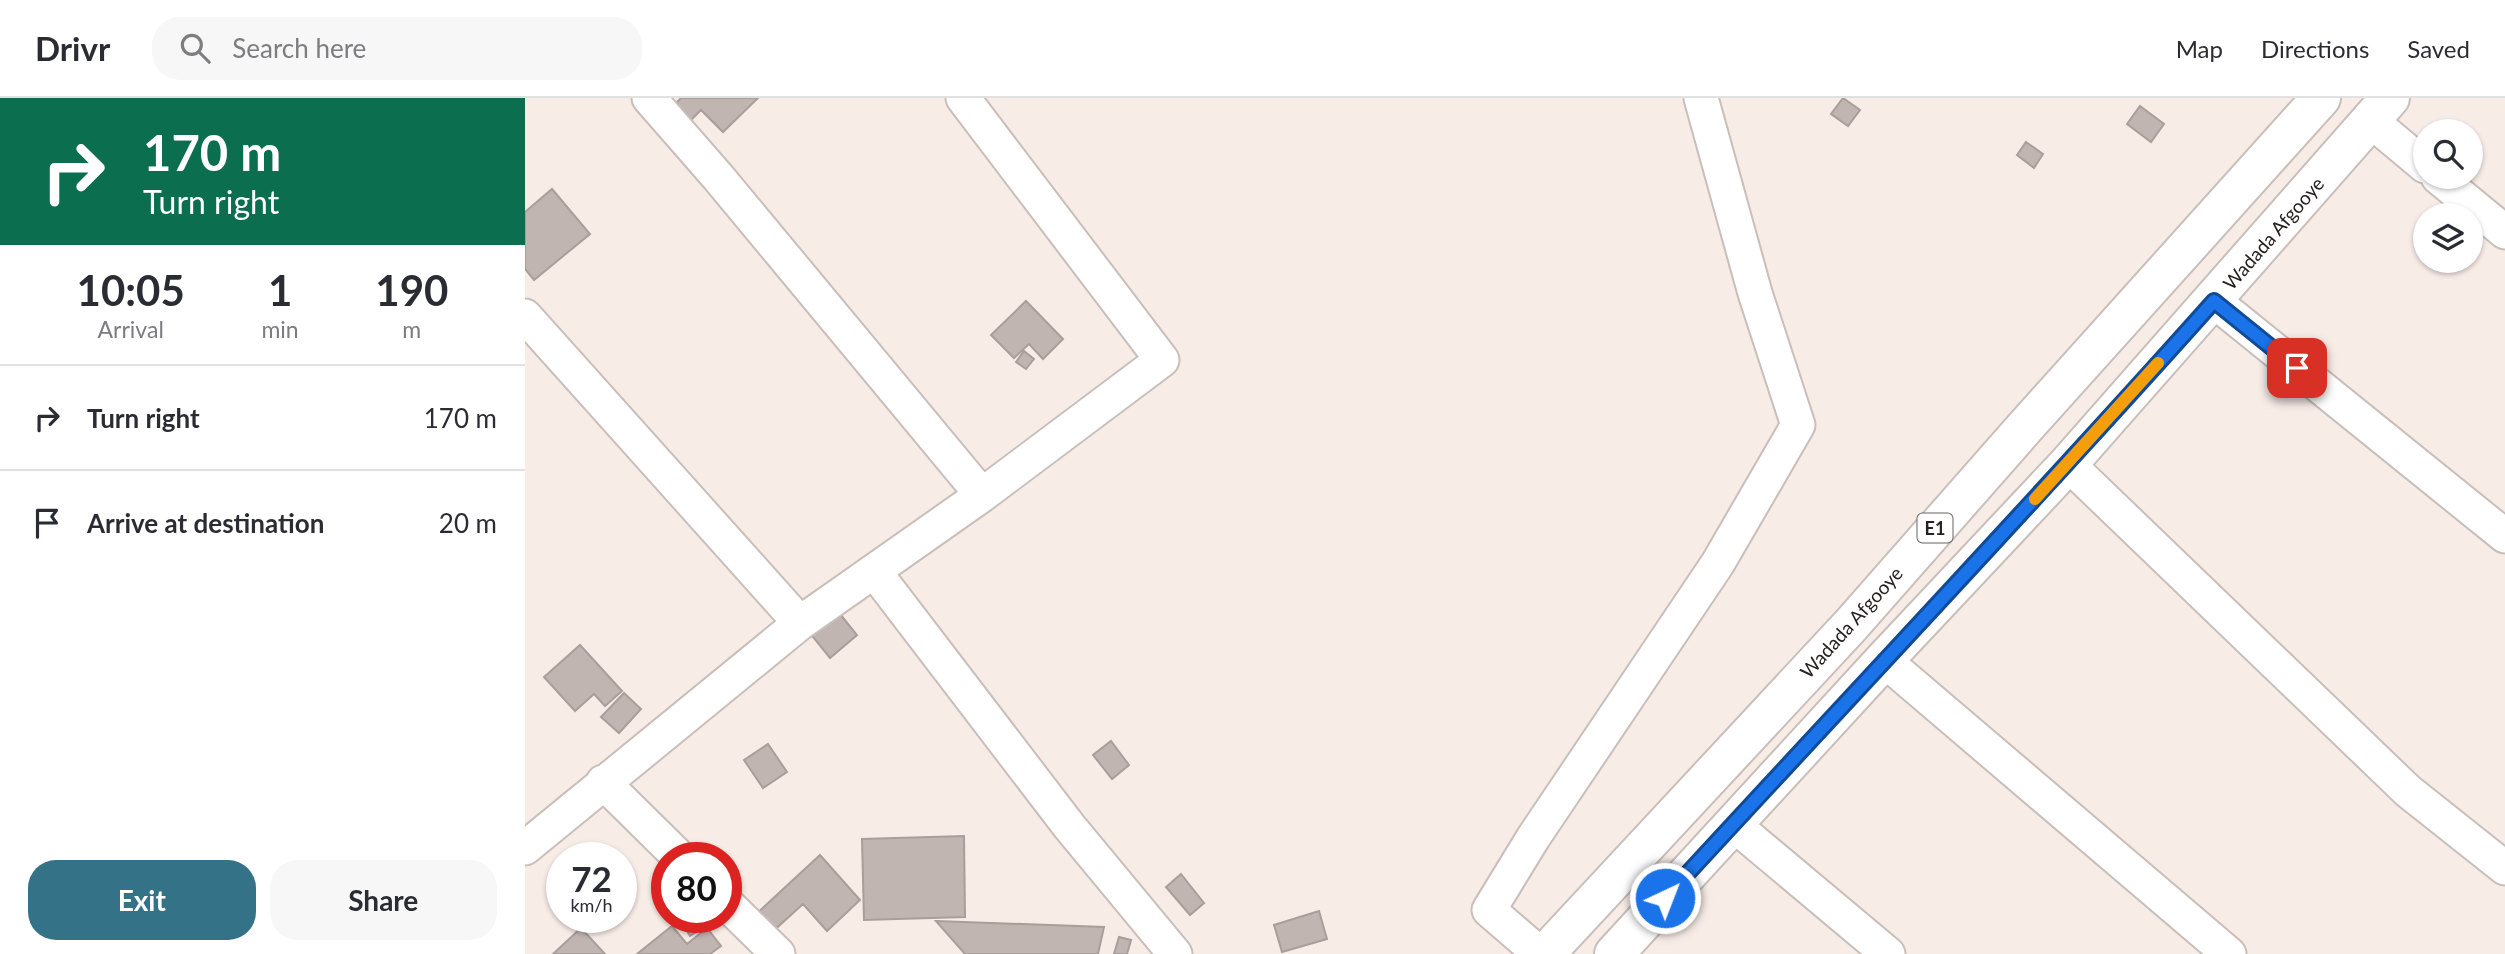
<!DOCTYPE html>
<html lang="en">
<head>
<meta charset="utf-8">
<style>
  :root { --surface:#fff; --page:#f7f7f7; --text:#2b2b33; --muted:#7c7c81; --line:#e1e1e2; --accent:#337287 }
  body { margin:0; font-family:Lato,sans-serif; background:var(--page); color:var(--text); height:100vh; display:flex; flex-direction:column; font-size:26px; white-space:nowrap }
  * { box-sizing:border-box; margin:0 }
  p { font-size:23px; color:var(--muted) }
  .icon { flex:none; width:38px; height:38px; fill:none; stroke:currentColor; stroke-width:2; stroke-linecap:round; stroke-linejoin:round }
  .map { position:relative; flex:1; overflow:hidden }
  .details { display:flex; flex-direction:column; background:var(--surface); width:525px }
  .details>* { flex:none }
  .hud { background:#0b6e4f; color:#fff; overflow:hidden }
  .buttons { position:absolute; left:1888px; top:21px; display:grid; gap:14px }
  .buttons a { display:grid; place-items:center; width:70px; height:70px; border-radius:50%; background:var(--surface); box-shadow:0 2px 5px #0004; font-size:35px }
  .speed { position:absolute; left:21px; top:744px; display:flex; gap:14px; font-size:35px; font-weight:700; text-align:center }
  .speed>* { display:grid; place-content:center; width:91px; height:91px; border-radius:50%; background:var(--surface); box-shadow:0 2px 5px #0004; line-height:1 }
  .speed small { font-size:18px; font-weight:400 }
  .speed .limit { border:10px solid #d22; background:#fff; color:#111 }
  .pin { position:absolute; display:grid; place-items:center; width:60px; height:60px; color:#fff; margin:-30px; border-radius:14px; box-shadow:0 4px 10px #0006 }
  .me { position:absolute; width:77px; margin:-38px; rotate:43deg; stroke-linejoin:round; filter:drop-shadow(0 0 5px #0008) }
  .turn { display:flex; align-items:center; gap:24px; height:147px; padding:0 28px; font-size:32px }
  .turn .icon { width:91px; height:91px; stroke-width:2.5 }
  .turn b { display:block; font-size:49px; line-height:60px }
  .eta { display:flex; justify-content:space-evenly; align-items:center; height:119px; text-align:center }
  .eta b { font-size:42px; font-weight:700; line-height:49px }
  .primary-button { display:flex; gap:14px; margin-top:auto; padding:14px 28px }
  .primary-button a { flex:1; height:80px; border-radius:28px; background:var(--accent); color:#fff; font-size:28px; font-weight:700; line-height:80px; text-align:center }
  .primary-button a+a { background:var(--page); color:var(--text) }
  ul { padding:0; list-style:none }
  li { display:flex; align-items:center; gap:21px; height:105px; padding:0 28px; border-top:2px solid var(--line) }
  li div { flex:1 }
  li b { display:block; font-size:26px }
  li em { font-style:normal }
  header { display:flex; align-items:center; gap:42px; box-sizing:border-box; height:98px; padding:0 35px; background:var(--surface); border-bottom:2px solid var(--line) }
  header strong { font-size:33px }
  nav { display:flex; gap:38px; margin-inline-start:auto; font-size:24px }
  .search { width:490px; height:63px; background:var(--page); display:flex; align-items:center; gap:18px; box-sizing:border-box; padding:0 24px; border-radius:28px; color:var(--muted); font-size:26px }
  main { display:flex; flex:1; min-height:0 }
  .map>svg:first-child { display:block }
  .building { fill:#c1b5b1; stroke:#a99e9a; stroke-width:2 }
  .lines { fill:none; stroke-linecap:round; stroke-linejoin:round }
  .minor-casing { stroke:#c9beb9; stroke-width:37 }
  .highway-casing { stroke:#c9beb9; stroke-width:42 }
  .minor { stroke:#fff; stroke-width:33 }
  .highway { stroke:#fff; stroke-width:38 }
  .route-casing { stroke:#114b97; stroke-width:18 }
  .route { stroke:#1a73e8; stroke-width:12 }
  .slow { stroke:#f59e0b; stroke-width:12 }
  .labels { text-anchor:middle; dominant-baseline:central; stroke-width:5; stroke-linejoin:round; paint-order:stroke }
  .shield { fill:#fff; stroke:#676463; stroke-width:2 }
  .shield-label { font-size:18px; font-weight:bold; fill:#262120 }
  .street-label { font-size:19px; fill:#262120; stroke:#fff }
</style>
</head>
<body>
<header>
<strong>Drivr</strong>
<div class="search"><svg class="icon" aria-label="search" viewBox="0 0 24 24"><circle cx="10" cy="10" r="6"/><path d="M15 15l6 6"/></svg>Search here</div>
<nav><a>Map</a><a>Directions</a><a>Saved</a></nav>
</header>
<main>
<section class="details">
<div class="hud">
<div class="turn"><svg class="icon" aria-label="right" viewBox="0 0 24 24"><path d="M7 20v-9h11M14 6l5 5-5 5"/></svg><div><b>170 m</b>Turn right</div></div>
</div>
<div class="eta">
<div><b>10:05</b><p>Arrival</p></div>
<div><b>1</b><p>min</p></div>
<div><b>190</b><p>m</p></div>
</div>
<ul>
<li><svg class="icon" aria-label="right" viewBox="0 0 24 24"><path d="M7 20v-9h11M14 6l5 5-5 5"/></svg><div><b>Turn right</b></div><em>170 m</em></li>
<li><svg class="icon" aria-label="arrive" viewBox="0 0 24 24"><path d="M6 21V4h12l-3 4 3 4H6"/></svg><div><b>Arrive at destination</b></div><em>20 m</em></li>
</ul>
<div class="primary-button"><a>Exit</a><a>Share</a></div>
</section>
<div class="map">
<svg width="1980" height="856" viewBox="0 0 1980 856">
  <rect width="100%" height="100%" fill="#f8ece7"/>
  <path class="building" d="M156 0H233L198 34 176 12 159 29 143 13Z
    M1318 0 1335 12 1323 28 1306 16Z
    M1615 8 1639 26 1626 44 1602 26Z
    M1501 44 1518 56 1509 70 1492 57Z
    M27 91 65 136 9 182 0 171V114Z
    M501 203 538 241 518 261 504 246 489 260 466 237Z
    M499 253 509 261 501 271 491 264Z
    M311 511 332 537 305 560 284 534Z
    M55 547 97 593 80 608 69 596 50 613 19 579Z
    M99 595 116 611 94 635 76 619Z
    M586 643 604 667 587 681 568 657Z
    M243 646 262 674 238 690 219 662Z
    M439 738 440 819 339 822 337 741Z
    M295 757 335 802 302 833 278 806 245 836 229 818Z
    M656 776 679 805 665 817 641 789Z
    M794 813 802 841 757 854 749 827Z
    M166 819H178L183 827 165 838 157 825Z
    M411 823 579 829 573 856H440Z
    M147 828 162 846 182 830 196 848 185 856H112Z
    M56 830 80 856H28Z
    M594 839 606 842 602 856H589Z"/>
  <g class="lines">
    <defs>
      <path id="minor" d="M124 0 193 79 457 397
        M1845 22 1900 68
        M1913 79 1980 134
        M1689 203 1980 438
        M0 218 275 525
        M1543 366 1883 693 1980 770
        M349 473 544 728 650 856
        M1359 562 1704 856
        M78 684 155 760
        M1208 726 1363 856
        M0 750 275 525 457 397 637 262 438 0
        M201 805 253 856
        M1015 856 964 812 1008 740 1193 465 1273 327 1230 195 1176 0"/>
      <path id="highway" d="M1020 856 1326 527 1501 328 1796 0
        M1089 856 1359 562 1543 366 1865 0"/>
    </defs>
    <use href="#minor" class="minor-casing"/>
    <use href="#highway" class="highway-casing"/>
    <use href="#minor" class="minor"/>
    <use href="#highway" class="highway"/>
  </g>
  <g class="lines">
    <defs>
      <path id="route" d="M1140 800C1323 601 1509 405 1689 203L1772 270"/>
    </defs>
    <use href="#route" class="route-casing"/>
    <use href="#route" class="route"/>
    <path class="slow" d="M1510 401 1633 265"/>
  </g>
  <g class="labels">
    <rect class="shield" x="1392.5" y="415.5" width="35" height="29" rx="5"/>
    <g class="shield-label">
      <text x="1410" y="430">E1</text>
    </g>
    <g class="street-label">
      <text transform="translate(1748 135) rotate(-49)">Wadada Afgooye</text>
      <text transform="translate(1326 524) rotate(-48)">Wadada Afgooye</text>
    </g>
  </g>
</svg>
<div class="buttons">
<a><svg class="icon" aria-label="search" viewBox="0 0 24 24"><circle cx="10" cy="10" r="6"/><path d="M15 15l6 6"/></svg></a>
<a><svg class="icon" aria-label="layers" viewBox="0 0 24 24"><path d="M12 4l9 5-9 5-9-5zM3 14l9 5 9-5"/></svg></a>
</div>
<div class="speed"><div>72<small>km/h</small></div><div class="limit">80</div></div>
<div class="pin" style="left:1772px;top:270px;background:#d93025"><svg class="icon" aria-label="arrive" viewBox="0 0 24 24"><path d="M6 21V4h12l-3 4 3 4H6"/></svg></div>
<svg class="me" style="left:1140px;top:800px" viewBox="-20 -20 40 40"><circle r="17" fill="#1a73e8" stroke="#fff" stroke-width="3"/><path d="M0-11L8 9 0 5-8 9z" fill="#fff"/></svg>
</div>
</main>
</body>
</html>
